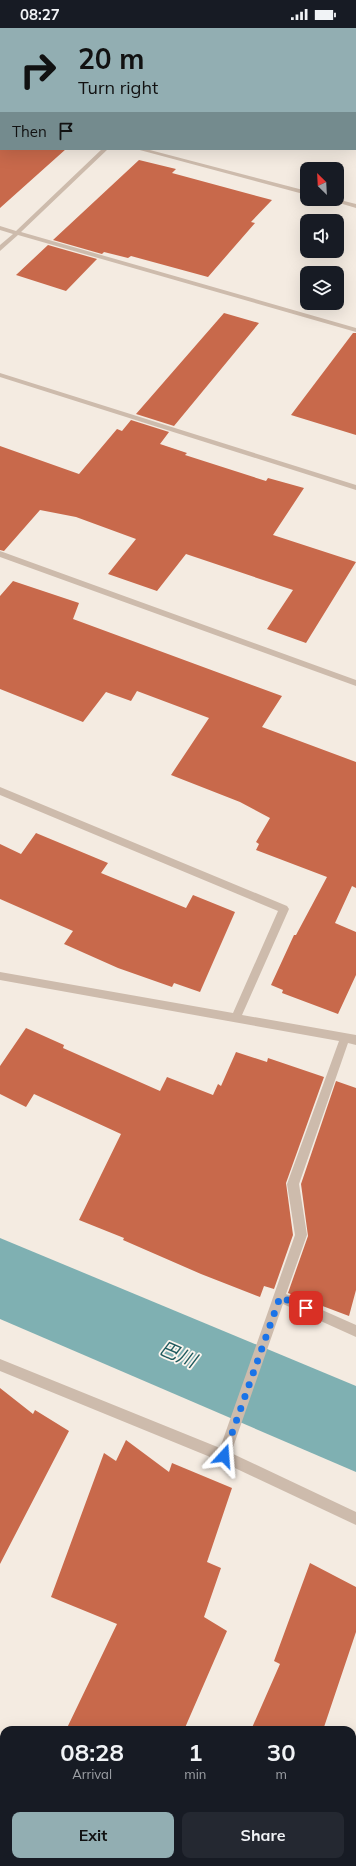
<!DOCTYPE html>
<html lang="en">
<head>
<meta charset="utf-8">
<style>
  :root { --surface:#171b24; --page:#242831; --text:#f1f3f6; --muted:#9ea1a6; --accent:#92aeb2 }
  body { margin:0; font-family:Mulish,"Noto Sans JP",sans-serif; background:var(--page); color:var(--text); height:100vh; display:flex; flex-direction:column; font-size:15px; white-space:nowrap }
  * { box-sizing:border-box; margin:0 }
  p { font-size:13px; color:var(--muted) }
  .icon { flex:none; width:22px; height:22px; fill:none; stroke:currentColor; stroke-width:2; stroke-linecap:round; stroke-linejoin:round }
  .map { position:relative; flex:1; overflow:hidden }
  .side { position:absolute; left:0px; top:1698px; width:356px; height:140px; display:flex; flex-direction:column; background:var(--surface); border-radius:12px 12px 0 0; box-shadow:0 4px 16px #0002 }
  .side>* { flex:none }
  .hud { position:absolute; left:0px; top:0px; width:356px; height:122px; box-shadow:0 4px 16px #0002; background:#92aeb2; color:#111; overflow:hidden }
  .needle { width:26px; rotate:336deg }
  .fabs { position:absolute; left:300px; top:134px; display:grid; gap:8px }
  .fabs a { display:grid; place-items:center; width:44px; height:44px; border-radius:8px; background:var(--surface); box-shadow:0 4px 16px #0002; font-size:20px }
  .pin { position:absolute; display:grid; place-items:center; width:34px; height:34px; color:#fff; margin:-17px; border-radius:8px; box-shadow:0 2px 6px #0006 }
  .me { position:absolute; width:44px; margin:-22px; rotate:19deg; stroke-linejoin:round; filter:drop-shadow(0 0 3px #0008) }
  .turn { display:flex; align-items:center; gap:14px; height:84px; padding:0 12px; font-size:18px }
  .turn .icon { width:52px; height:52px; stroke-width:2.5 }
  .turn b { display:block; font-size:28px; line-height:34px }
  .then { display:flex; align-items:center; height:38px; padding:0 12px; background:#0003; gap:8px; font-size:15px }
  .eta { display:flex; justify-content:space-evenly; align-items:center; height:68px; text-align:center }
  .eta b { font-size:24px; font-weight:700; line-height:28px }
  .primary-button { display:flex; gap:8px; margin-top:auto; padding:8px 12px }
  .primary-button a { flex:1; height:46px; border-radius:8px; background:var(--accent); color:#111; font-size:16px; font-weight:700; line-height:46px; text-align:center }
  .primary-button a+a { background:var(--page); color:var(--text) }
  .status { display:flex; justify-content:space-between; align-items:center; height:28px; padding:0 20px; background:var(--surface); direction:ltr }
  .status svg { height:11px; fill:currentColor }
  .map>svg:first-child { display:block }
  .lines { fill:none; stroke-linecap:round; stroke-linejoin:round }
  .river { fill:#7fb0b2; fill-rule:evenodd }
  .building { fill:#c8694b }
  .minor { fill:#cdbbac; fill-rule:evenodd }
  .route { stroke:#1a73e8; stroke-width:7; stroke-dasharray:0 12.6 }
  .labels { text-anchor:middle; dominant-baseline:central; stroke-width:3.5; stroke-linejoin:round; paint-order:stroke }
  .near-water-label { font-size:19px; font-style:italic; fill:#1f5a5e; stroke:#fbf5ee }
</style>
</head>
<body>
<div class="status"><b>08:27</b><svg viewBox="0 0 49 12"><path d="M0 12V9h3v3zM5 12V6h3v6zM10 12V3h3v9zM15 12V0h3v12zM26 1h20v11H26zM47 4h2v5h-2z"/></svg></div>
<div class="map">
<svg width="356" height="1838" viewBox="0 0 356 1838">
  <rect width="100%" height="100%" fill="#f4ebe1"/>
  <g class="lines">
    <path class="river" d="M0 1210 356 1358V1444L0 1291Z"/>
  </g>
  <path class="building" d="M0 121H66L0 180Z
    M139 132 176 141 172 145 272 172 251 194 255 195 208 249 131 228 128 230 104 224 102 226 53 212Z
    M48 217 97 231 66 263 16 247Z
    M224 285 259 295 174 398 136 386Z
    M353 305H356V407L291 387Z
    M131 392 169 404 160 416 187 425 185 427 266 453 268 450 304 460 273 507 356 534 306 615 267 601 293 562 186 526 157 563 108 546 136 511 76 489 40 482 4 523 0 522V418L79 446 117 401 122 403Z
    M13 553 79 575 73 591 282 668 262 699 356 734V860L352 858 335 895 356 904V947L338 986 282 965 283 962 271 957 294 907H296L327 849 256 822 259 816 256 814 270 790 240 774 171 747 209 690 137 663 131 673 106 664 83 694 0 661V568Z
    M36 805 108 835 101 845 186 880 193 867 235 884 200 964 174 955 172 959 118 940 64 916 73 903 0 871V816L21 826Z
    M26 1000 64 1017 63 1020 160 1063 167 1049 213 1067 218 1056 221 1058 236 1024 267 1034 268 1030 324 1049 286 1155 293 1207 274 1261 264 1258 260 1269 201 1246 123 1212 124 1210 79 1192 121 1106 34 1066 26 1079 0 1066V1038Z
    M336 1053 356 1060V1262L349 1288 288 1265 308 1208 301 1156Z
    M0 1360 33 1386 35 1382 69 1403 0 1536Z
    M126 1412 169 1444 172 1435 232 1460 207 1534 221 1540 204 1589 227 1603 184 1702H66L117 1596 51 1569 104 1425 116 1433Z
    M310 1535 356 1559V1604L323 1702H251L280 1636 274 1633Z"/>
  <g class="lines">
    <path class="minor" d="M86 0H92L85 1Z
      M1 65V69L0 70V66Z
      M0 82H1V86H0Z
      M102 121H108L21 204 356 300V304L18 207 0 223V217L13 206 0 202V198L16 203Z
      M136 121H146L307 163V167Z
      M326 171H336L356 176V180Z
      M0 345 356 457V462L0 349Z
      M0 523 356 652V658L0 529Z
      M0 759 287 878 289 881 242 987 356 1007V1017L348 1015 299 1156 307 1207 286 1266 356 1297V1309L283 1276 231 1425 356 1484V1497L220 1433 0 1343V1331L220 1420 295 1207 287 1156 339 1013 0 952V944L233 985 278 883 0 767Z"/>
  </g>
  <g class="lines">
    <path class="route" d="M224 1428 280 1269 306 1280"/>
  </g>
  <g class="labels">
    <g class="near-water-label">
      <text transform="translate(178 1326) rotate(23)">巴川</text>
    </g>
  </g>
</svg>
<div class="fabs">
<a><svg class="needle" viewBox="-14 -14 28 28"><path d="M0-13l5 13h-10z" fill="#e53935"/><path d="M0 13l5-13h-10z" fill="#9ea1a6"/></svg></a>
<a><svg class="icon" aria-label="sound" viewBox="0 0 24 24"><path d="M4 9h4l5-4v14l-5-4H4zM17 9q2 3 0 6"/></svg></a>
<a><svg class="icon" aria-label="layers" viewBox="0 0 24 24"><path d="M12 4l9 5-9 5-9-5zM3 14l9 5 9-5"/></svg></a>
</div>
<div class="pin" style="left:306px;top:1280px;background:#d93025"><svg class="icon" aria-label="arrive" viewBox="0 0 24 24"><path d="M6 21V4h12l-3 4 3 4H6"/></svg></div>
<svg class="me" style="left:224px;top:1428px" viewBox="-20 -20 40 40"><path d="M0-17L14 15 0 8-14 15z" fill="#1a73e8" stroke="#fff" stroke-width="4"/></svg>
<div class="hud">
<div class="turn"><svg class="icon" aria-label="right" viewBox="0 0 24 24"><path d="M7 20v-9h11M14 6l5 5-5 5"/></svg><div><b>20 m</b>Turn right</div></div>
<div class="then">Then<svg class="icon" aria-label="arrive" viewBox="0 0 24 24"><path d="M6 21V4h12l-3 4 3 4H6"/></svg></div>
</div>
<section class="side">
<div class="eta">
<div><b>08:28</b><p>Arrival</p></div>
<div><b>1</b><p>min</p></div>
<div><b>30</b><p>m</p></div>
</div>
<div class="primary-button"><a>Exit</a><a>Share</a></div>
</section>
</div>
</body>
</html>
